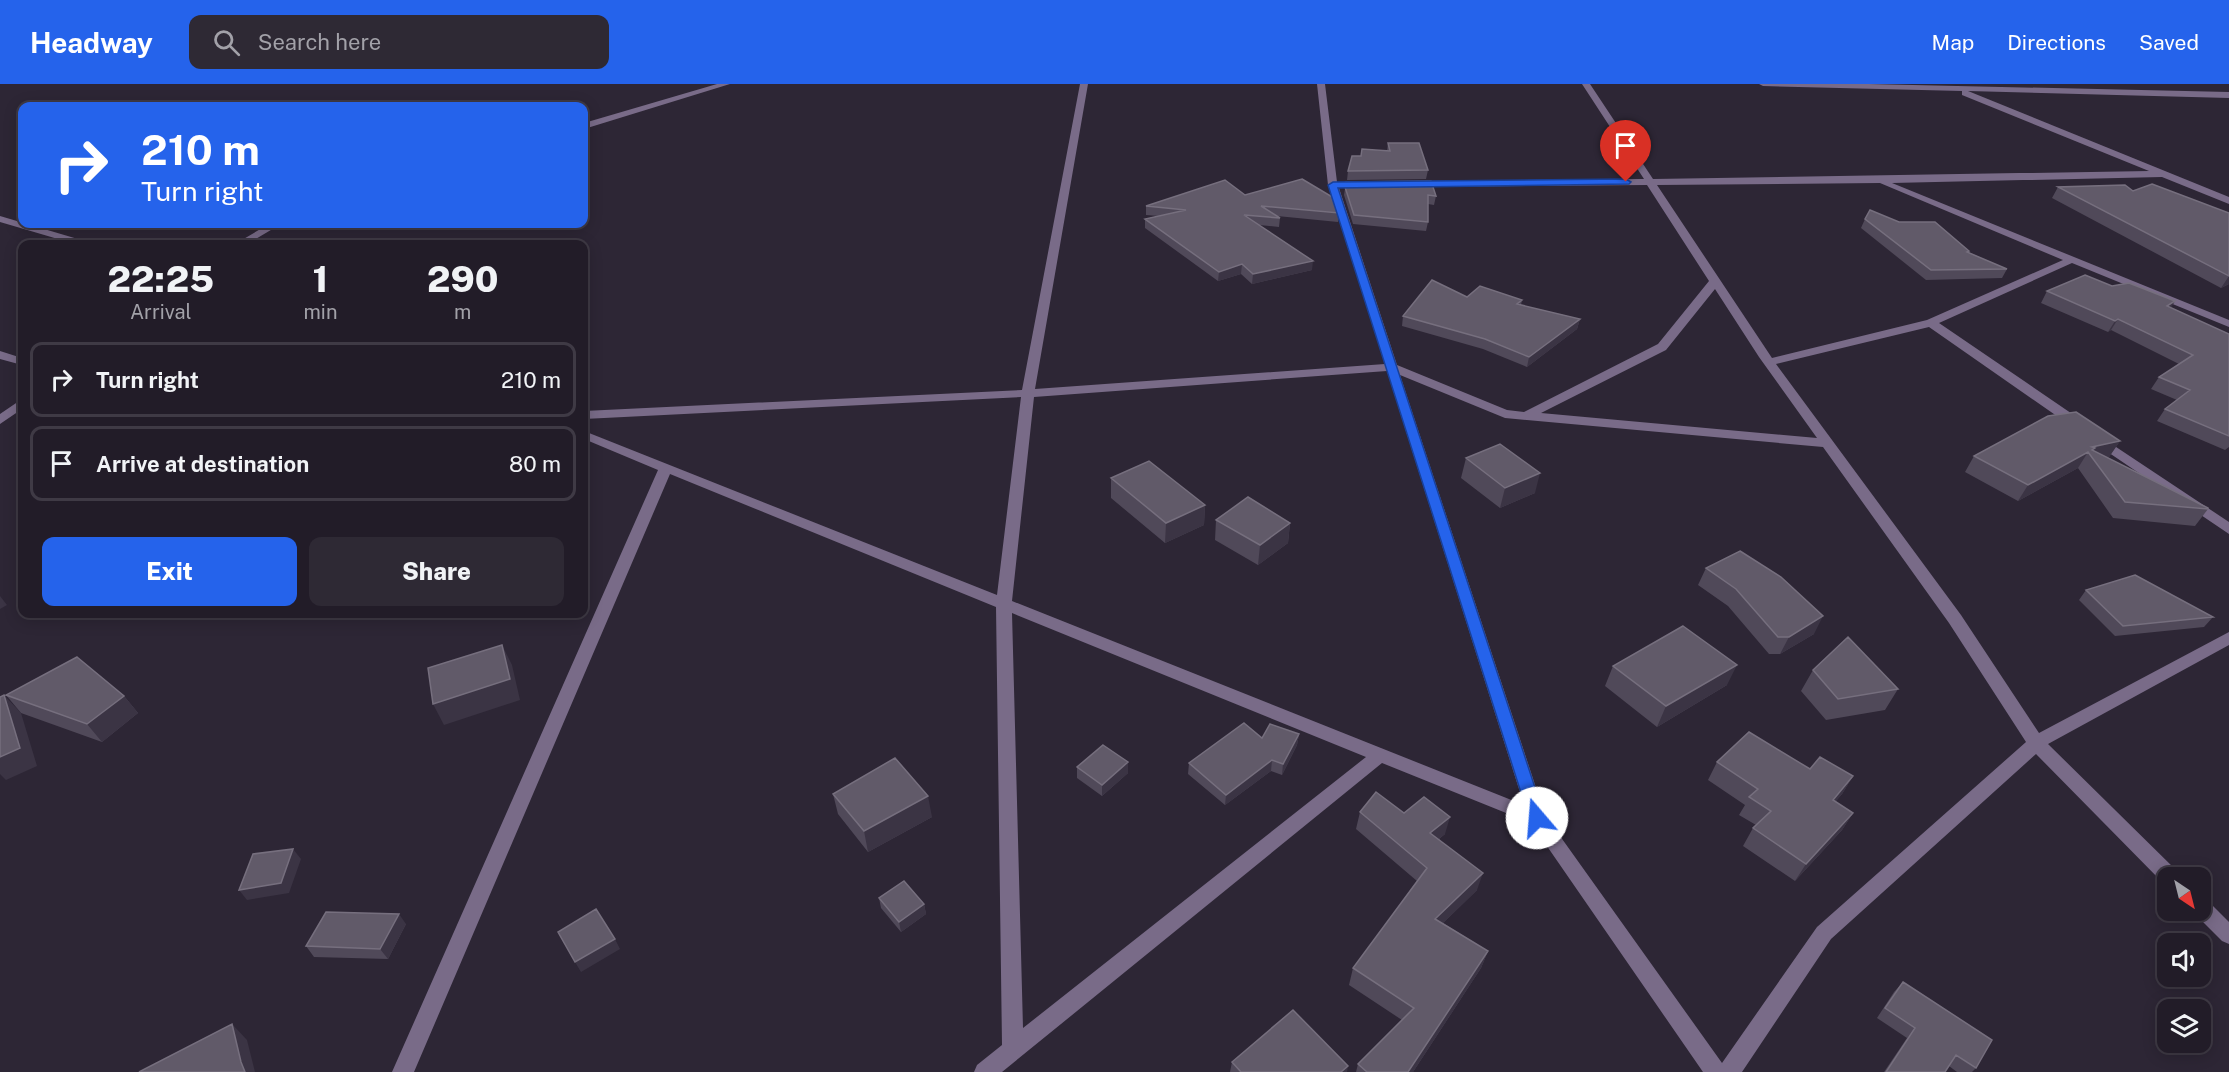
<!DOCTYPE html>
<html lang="en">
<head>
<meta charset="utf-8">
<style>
  :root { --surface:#221c28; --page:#2e2934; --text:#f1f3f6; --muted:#a2a1a8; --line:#3f3a45; --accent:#2563eb }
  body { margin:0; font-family:"Public Sans",sans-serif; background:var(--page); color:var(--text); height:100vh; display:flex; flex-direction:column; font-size:22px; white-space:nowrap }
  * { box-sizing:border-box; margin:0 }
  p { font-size:20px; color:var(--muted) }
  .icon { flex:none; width:33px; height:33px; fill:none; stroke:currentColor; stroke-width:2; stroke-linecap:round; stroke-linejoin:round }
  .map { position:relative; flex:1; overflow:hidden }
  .drawer { position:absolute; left:18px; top:156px; width:570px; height:378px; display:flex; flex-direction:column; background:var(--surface); border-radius:12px; box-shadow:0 3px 15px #0003,0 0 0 2px var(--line) }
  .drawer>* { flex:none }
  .hud { position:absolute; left:18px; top:18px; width:570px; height:126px; border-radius:12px; box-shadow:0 3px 15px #0003,0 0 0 2px var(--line); background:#2563eb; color:#fff; overflow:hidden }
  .needle { width:39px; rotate:145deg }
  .tools { position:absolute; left:2157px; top:783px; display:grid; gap:12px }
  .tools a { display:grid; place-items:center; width:54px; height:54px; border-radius:12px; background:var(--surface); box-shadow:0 3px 15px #0003,0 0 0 2px var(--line); font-size:30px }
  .pin { position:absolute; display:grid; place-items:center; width:51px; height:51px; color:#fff; margin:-62px -26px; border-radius:50% 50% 50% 0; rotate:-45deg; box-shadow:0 0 6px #0007 }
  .pin .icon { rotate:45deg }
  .me { position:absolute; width:66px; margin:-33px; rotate:342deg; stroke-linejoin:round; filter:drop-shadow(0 0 4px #0008) }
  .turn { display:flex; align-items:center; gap:21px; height:126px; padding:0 24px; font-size:27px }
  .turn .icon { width:78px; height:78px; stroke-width:2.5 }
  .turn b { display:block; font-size:42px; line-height:51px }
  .eta { display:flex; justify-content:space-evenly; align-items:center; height:102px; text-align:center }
  .eta b { font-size:36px; font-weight:800; line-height:42px }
  .primary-button { display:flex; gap:12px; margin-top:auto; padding:12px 24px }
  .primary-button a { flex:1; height:69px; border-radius:12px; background:var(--accent); color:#fff; font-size:24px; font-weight:800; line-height:69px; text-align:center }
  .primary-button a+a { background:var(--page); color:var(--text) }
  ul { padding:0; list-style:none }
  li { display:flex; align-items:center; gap:18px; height:75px; margin:0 12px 9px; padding:0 12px; border:3px solid var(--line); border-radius:12px }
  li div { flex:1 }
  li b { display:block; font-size:22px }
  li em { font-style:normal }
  header { display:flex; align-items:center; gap:36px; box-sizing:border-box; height:84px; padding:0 30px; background:var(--accent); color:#fff }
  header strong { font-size:28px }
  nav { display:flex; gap:33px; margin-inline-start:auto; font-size:21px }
  .search { width:420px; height:54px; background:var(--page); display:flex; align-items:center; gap:15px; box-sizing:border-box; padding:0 21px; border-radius:12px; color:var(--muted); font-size:22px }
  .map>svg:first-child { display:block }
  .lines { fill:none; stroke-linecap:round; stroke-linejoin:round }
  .minor { fill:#796b88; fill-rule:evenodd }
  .wall { fill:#504959 }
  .shaded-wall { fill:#3b3444 }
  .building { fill:#615a69; stroke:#766f7e; stroke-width:1.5 }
  .route { fill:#2563eb; stroke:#184099; stroke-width:1.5 }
</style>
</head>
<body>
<header>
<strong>Headway</strong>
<div class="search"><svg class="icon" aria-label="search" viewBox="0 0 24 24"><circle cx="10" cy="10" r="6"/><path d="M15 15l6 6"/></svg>Search here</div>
<nav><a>Map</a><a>Directions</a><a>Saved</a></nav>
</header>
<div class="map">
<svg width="2229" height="988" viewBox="0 0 2229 988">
  <rect width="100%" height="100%" fill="#2d2635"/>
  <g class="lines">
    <path class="minor" d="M717 0H730L584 45V39Z
      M1080 0H1088L1035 305 1385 280 1328 101 1317 0H1325L1337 98H1366L1371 101 1366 104H1339L1397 281 1507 326 1524 328 1658 260 1709 197 1647 101 1411 103 1406 100 1411 97 1644 95 1582 0H1590L1653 95 2149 87 1962 11V7L1763 2 1759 0H1869L2229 8V14L1968 7 2229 113V120L2162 93 1892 99 2229 236V243L2072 179 1939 239 2084 338 2085 341 2084 344H2074L1929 243 1776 280 1961 531 2039 649 2229 548V561L2048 660 2178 788 2180 794H2168V801L2164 800 2036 670 1831 855 1742 988H1703L1531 739 1382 679 1002 988H974L977 981 1002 961 996 523 670 390 414 988H392L658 386 584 355V347L997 511 1021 313 584 335V327L1022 306ZM1880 99 2063 176 1927 236 1772 274 1657 101ZM1715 205 1759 273 1817 354 1541 329 1666 266ZM1387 287 1524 721 1012 517 1034 313ZM1400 291 1505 334 1823 363 1949 539 2026 658 1817 843 1722 979 1545 731ZM1012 529 1366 673 1023 944Z
      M0 132 88 158 89 160H75L0 138Z
      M269 140H281L247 160H235Z
      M0 267 22 274V281L0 275Z
      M22 315V325L0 340V330Z
      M2098 351 2229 438V450L2093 358 2091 355 2093 352Z
      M2200 814 2207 816 2229 838V860L2222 857 2193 828 2200 826Z"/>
  </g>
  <path class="wall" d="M1388 59 1428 86 1426 95 1347 96 1348 87 1361 72 1387 67Z
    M1346 98 1436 112 1434 121 1428 120V138L1426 147 1353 140 1344 111Z
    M2058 103 2133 107 2229 129V200L2221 204 2052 114Z
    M1245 111 1339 129 1338 138 1277 132 1280 134 1279 143 1259 141 1312 186 1252 200 1241 190 1218 197 1145 144V135L1159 132 1146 131V122Z
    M1865 135 1899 138 1969 167 1968 168 2007 185 2002 194 1926 196 1861 144Z
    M2112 202 2171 224 2229 250V363L2225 366 2157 337 2165 325 2177 316 2151 305 2159 293 2179 280 2111 246 2108 248 2041 219 2047 207Z
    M1467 213 1522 216 1521 221 1580 235 1577 245 1527 283 1483 265 1402 242 1403 232Z
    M2120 357 2109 373 2107 374 2208 425 2195 442 2113 434 2078 384 2018 417 1965 388 1974 372Z
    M1466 374 1535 409 1500 424 1461 394Z
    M1111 394 1205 421 1204 441 1165 459 1111 414Z
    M1216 436 1290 439 1288 459 1258 481 1215 456Z
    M1706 484 1814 550 1780 570H1769L1728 522 1698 501Z
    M2086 506 2213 533 2204 543 2115 552 2079 516Z
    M1613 582 1727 601 1657 643 1605 602Z
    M1813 586 1898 605 1885 626 1826 636 1801 607Z
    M6 611 124 612 138 629 102 658 21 629Z
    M1299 650 1297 661 1282 691 1271 687 1225 721 1188 690 1189 679 1262 654Z
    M1128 678V689L1102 712 1077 694V683Z
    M1717 678 1810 685 1853 692 1842 710 1835 718 1853 729 1842 746 1795 797 1743 762 1753 744 1756 741 1739 731 1745 721 1708 696Z
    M833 710 932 733 868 768 838 730Z
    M1360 728 1404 729 1445 750 1439 755 1477 806 1443 839 1488 867 1481 884 1413 988H1356L1358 980 1402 936 1349 901 1353 884 1417 797 1356 745Z
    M879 814 924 820 926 830 901 848 881 824Z
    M406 840 388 875 314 873 306 862Z
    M1903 898 1976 984 1972 988H1957L1949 982 1945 988H1884L1907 954 1877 934 1894 908Z
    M1232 978 1347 988H1230Z"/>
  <path class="shaded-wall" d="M1313 177 1312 186 1252 200 1253 190Z
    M1242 180 1241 190 1218 197 1219 188Z
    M2229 192V200L2221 204Z
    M2175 217 2168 229 2167 222Z
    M1580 235 1577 245 1527 283 1529 273Z
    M2118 235 2111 246 2108 248 2115 237Z
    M2120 357 2109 373 2094 376 2092 363Z
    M2088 368 2078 384 2018 417 2028 401Z
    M1540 389 1535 409 1500 424 1505 404Z
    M1205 421 1204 441 1165 459 1166 439Z
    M1290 439 1288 459 1258 481 1260 461Z
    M0 512 7 521 0 525Z
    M1823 532 1814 550 1780 570 1789 553Z
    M502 561 512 581 520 616 444 641 433 620Z
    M1737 581 1727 601 1657 643 1666 622Z
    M4 611 21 629 37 682 6 696 0 690V673Z
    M124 612 138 629 102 658 87 640Z
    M1299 650 1297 661 1282 691 1283 680Z
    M1272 676 1271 687 1225 721 1226 711Z
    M1128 678V689L1102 712V701Z
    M1853 692 1842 710 1822 734 1833 716Z
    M928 712 932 733 868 768 864 747Z
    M1853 729 1842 746 1795 797 1806 780Z
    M1450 733 1445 750 1425 766 1430 749Z
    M293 765 301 775 289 809 247 816 239 806Z
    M1483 789 1477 806 1430 852 1435 835Z
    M924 820 926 830 901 848 899 838Z
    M399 830 406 840 388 875 380 865Z
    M615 855 620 865 581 888 575 878Z
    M1488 867 1481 884 1413 988H1408Z
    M232 940 247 956 255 988H245L241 978Z
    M1348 982 1347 988H1341Z"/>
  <path class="building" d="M1388 59H1419L1428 86 1348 87 1352 72H1361L1362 65 1390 67Z
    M1302 95 1334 114 1339 129 1261 122 1280 134 1244 131 1313 177 1253 190 1242 180 1219 188 1145 135 1186 126 1146 122 1225 96 1245 111Z
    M1431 97 1436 112 1428 111V138L1354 131 1345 103 1346 98Z
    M2152 100 2229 129V192L2058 103 2125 101 2133 107Z
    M1870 126 1899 138H1935L1969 167 1967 168 2007 185 1931 186 1865 135Z
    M2085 191 2112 202 2129 199 2175 217 2167 222 2229 250V352L2165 325 2190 306 2159 293 2193 271 2118 235 2115 237 2047 207Z
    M1432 196 1467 213 1480 202 1522 216 1517 220 1580 235 1529 273 1485 255 1403 232Z
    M2076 328 2120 357 2092 363 2095 364 2092 366 2208 424V425L2125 418 2088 368 2028 401 1974 372 2048 332Z
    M1500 360 1540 389 1505 404 1466 374Z
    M1149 377 1205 421 1166 439 1111 394Z
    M1248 413 1290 439 1260 461 1216 436Z
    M1740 467 1781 493 1823 532 1789 553H1778L1736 505 1706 484Z
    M2135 491 2213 533 2123 542 2086 506Z
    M1683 542 1737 581 1666 622 1613 582Z
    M1848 553 1898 605 1838 615 1813 586Z
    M502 561 510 595 433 620 428 584Z
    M77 573 124 612 87 640 6 611Z
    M4 611 20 664 0 673V613Z
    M1244 639 1262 654 1270 640 1299 650 1283 680 1272 676 1226 711 1189 679Z
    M1749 648 1810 685 1820 673 1853 692 1833 716 1853 729 1806 780 1753 744 1771 727 1749 713 1758 705 1717 678Z
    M1103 661 1128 678 1102 701 1077 683Z
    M895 674 928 712 864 747 833 710Z
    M1376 708 1404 729 1424 713 1450 733 1430 749 1483 789 1435 835 1488 867 1408 988H1367L1358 980 1414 924 1353 884 1427 784 1360 728Z
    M293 765 281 799 239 806 253 770Z
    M904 797 924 820 899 838 879 814Z
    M596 825 615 855 575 878 558 848Z
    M326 828 399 830 380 865 306 862Z
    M1903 898 1992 956 1976 984 1956 971 1945 988H1886L1915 944 1885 924Z
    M1293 926 1348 982 1341 988H1241L1232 978Z
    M232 940 241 978 245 988H139Z"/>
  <path class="route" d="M1626 95 1631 98 1629 100 1338 104 1545 734 1543 739 1537 741 1531 739 1529 734 1328 101 1333 98Z"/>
</svg>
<div class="tools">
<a><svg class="needle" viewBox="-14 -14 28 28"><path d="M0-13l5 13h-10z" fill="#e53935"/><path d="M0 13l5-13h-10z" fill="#a2a1a8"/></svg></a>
<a><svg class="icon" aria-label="sound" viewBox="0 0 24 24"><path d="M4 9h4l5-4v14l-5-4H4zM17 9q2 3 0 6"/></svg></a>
<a><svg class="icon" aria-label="layers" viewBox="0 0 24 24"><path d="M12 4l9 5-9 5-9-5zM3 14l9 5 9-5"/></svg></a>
</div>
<div class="pin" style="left:1626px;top:98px;background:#d93025"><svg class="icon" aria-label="arrive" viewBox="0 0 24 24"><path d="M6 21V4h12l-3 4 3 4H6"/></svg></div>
<svg class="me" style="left:1537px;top:734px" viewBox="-20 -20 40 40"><circle r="19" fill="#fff"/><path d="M0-13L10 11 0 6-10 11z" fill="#2563eb"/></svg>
<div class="hud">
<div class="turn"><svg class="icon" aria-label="right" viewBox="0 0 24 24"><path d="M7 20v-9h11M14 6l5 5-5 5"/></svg><div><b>210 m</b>Turn right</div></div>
</div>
<section class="drawer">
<div class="eta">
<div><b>22:25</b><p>Arrival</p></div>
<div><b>1</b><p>min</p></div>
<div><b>290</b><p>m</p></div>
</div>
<ul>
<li><svg class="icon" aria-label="right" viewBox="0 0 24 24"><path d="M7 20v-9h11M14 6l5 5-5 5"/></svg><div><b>Turn right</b></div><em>210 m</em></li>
<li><svg class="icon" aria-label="arrive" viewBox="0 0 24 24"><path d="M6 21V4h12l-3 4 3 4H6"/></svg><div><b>Arrive at destination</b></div><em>80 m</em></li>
</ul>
<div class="primary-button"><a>Exit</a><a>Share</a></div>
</section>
</div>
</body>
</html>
